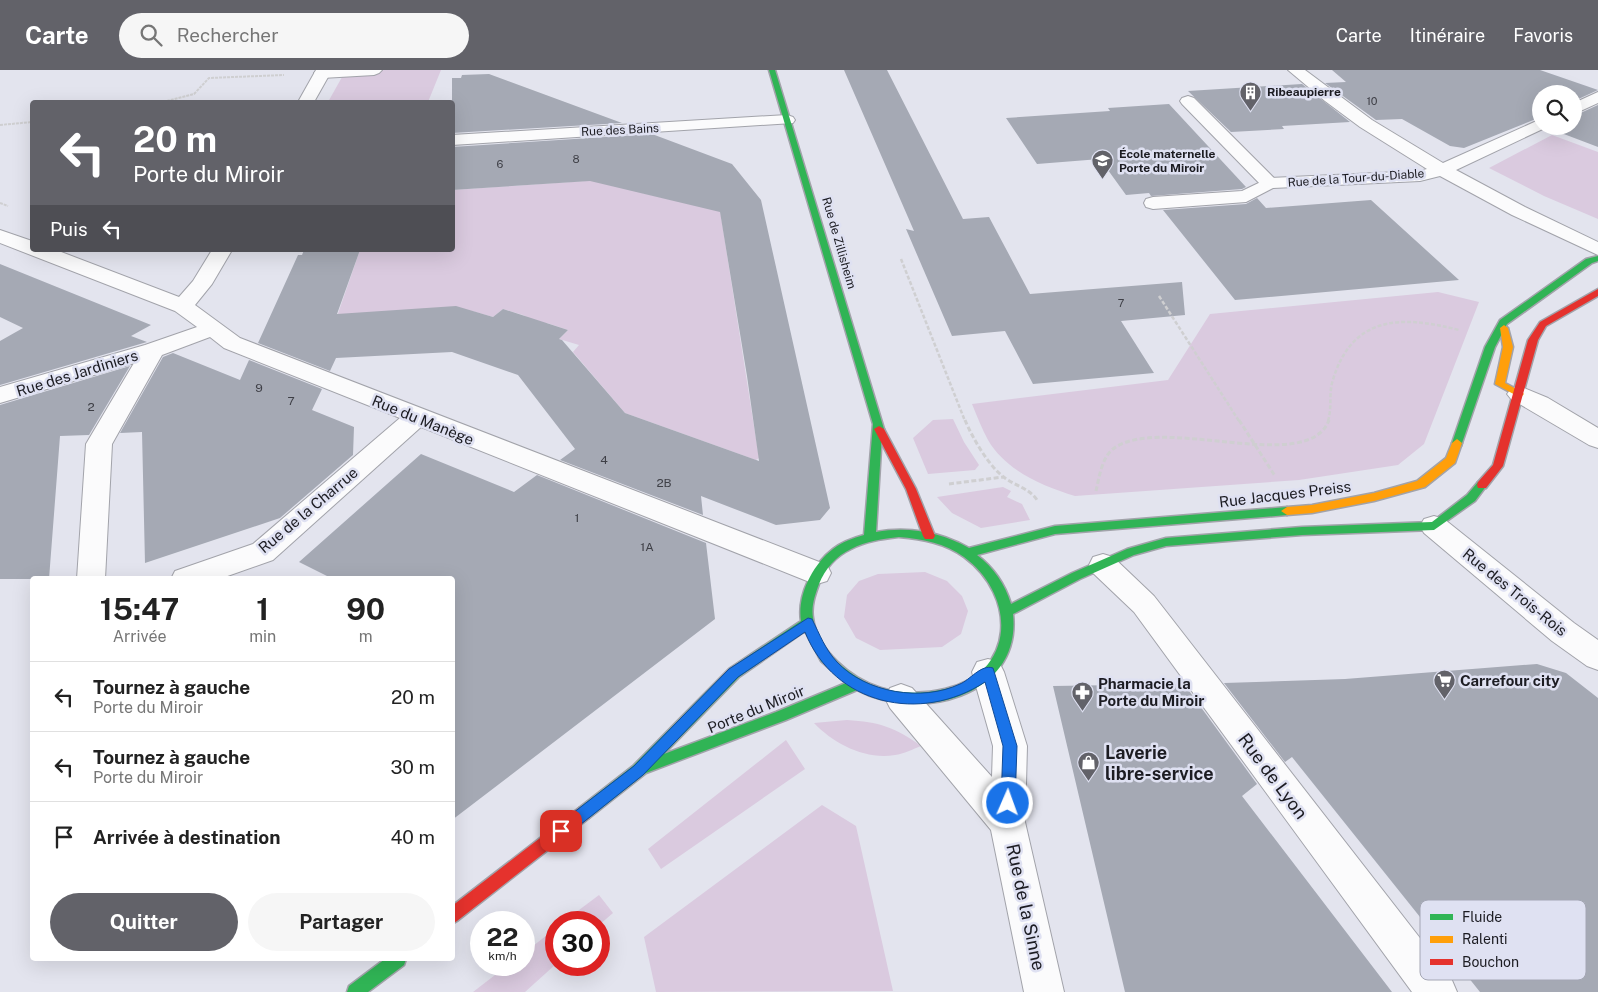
<!DOCTYPE html>
<html lang="fr">
<head>
<meta charset="utf-8">
<style>
  :root { --surface:#fff; --page:#f6f6f6; --text:#222; --muted:#767676; --line:#e0e0e0; --accent:#626269 }
  body { margin:0; font-family:"Public Sans",sans-serif; background:var(--page); color:var(--text); height:100vh; display:flex; flex-direction:column; font-size:19px; white-space:nowrap }
  * { box-sizing:border-box; margin:0 }
  p { font-size:16px; color:var(--muted) }
  .icon { flex:none; width:28px; height:28px; fill:none; stroke:currentColor; stroke-width:2; stroke-linecap:round; stroke-linejoin:round }
  .map { position:relative; flex:1; overflow:hidden }
  .panel { position:absolute; left:30px; top:506px; width:425px; height:385px; display:flex; flex-direction:column; background:var(--surface); border-radius:5px; box-shadow:0 5px 20px #0002 }
  .panel>* { flex:none }
  .hud { position:absolute; left:30px; top:30px; width:425px; height:152px; border-radius:5px; box-shadow:0 5px 20px #0002; background:#626269; color:#fff; overflow:hidden }
  .buttons { position:absolute; left:1532px; top:15px; display:grid; gap:10px }
  .buttons a { display:grid; place-items:center; width:50px; height:50px; border-radius:50%; background:var(--surface); box-shadow:0 5px 20px #0002; font-size:25px }
  .speed { position:absolute; left:470px; top:841px; display:flex; gap:10px; font-size:25px; font-weight:700; text-align:center }
  .speed>* { display:grid; place-content:center; width:65px; height:65px; border-radius:50%; background:var(--surface); box-shadow:0 5px 20px #0002; line-height:1 }
  .speed small { font-size:12px; font-weight:400 }
  .speed .limit { border:8px solid #d22; background:#fff; color:#111 }
  .pin { position:absolute; display:grid; place-items:center; width:42px; height:42px; color:#fff; margin:-21px; border-radius:10px; box-shadow:0 2px 8px #0006 }
  .me { position:absolute; width:55px; margin:-28px; rotate:2deg; stroke-linejoin:round; filter:drop-shadow(0 0 4px #0008) }
  .turn { display:flex; align-items:center; gap:18px; height:105px; padding:0 20px; font-size:22px }
  .turn .icon { width:65px; height:65px; stroke-width:2.5 }
  .turn b { display:block; font-size:35px; line-height:42px }
  .then { display:flex; align-items:center; height:48px; padding:0 20px; background:#0003; gap:10px; font-size:19px }
  .eta { display:flex; justify-content:space-evenly; align-items:center; height:85px; text-align:center }
  .eta b { font-size:30px; font-weight:700; line-height:35px }
  .cta { display:flex; gap:10px; margin-top:auto; padding:10px 20px }
  .cta a { flex:1; height:58px; border-radius:30px; background:var(--accent); color:#fff; font-size:20px; font-weight:700; line-height:58px; text-align:center }
  .cta a+a { background:var(--page); color:var(--text) }
  ul { padding:0; list-style:none }
  li { display:flex; align-items:center; gap:15px; height:70px; padding:0 20px; border-top:1px solid var(--line) }
  li div { flex:1 }
  li b { display:block; font-size:19px }
  li em { font-style:normal }
  header { display:flex; align-items:center; gap:30px; box-sizing:border-box; height:70px; padding:0 25px; background:var(--accent); color:#fff }
  header strong { font-size:24px }
  nav { display:flex; gap:28px; margin-inline-start:auto; font-size:18px }
  .search { width:350px; height:45px; background:var(--page); display:flex; align-items:center; gap:12px; box-sizing:border-box; padding:0 18px; border-radius:28px; color:var(--muted); font-size:19px }
  .map>svg:first-child { display:block }
  .green { fill:#dacadf }
  .building { fill:#a5a9b4 }
  .lines { fill:none; stroke-linecap:round; stroke-linejoin:round }
  .lane-casing { stroke:#a2a3aa; stroke-width:2 }
  .street-casing { stroke:#a2a3aa; stroke-width:2 }
  .fast-casing { stroke:#a2a3aa; stroke-width:3 }
  .slow-casing { stroke:#a2a3aa; stroke-width:3 }
  .jam-casing { stroke:#a2a3aa; stroke-width:3 }
  .path-far2 { stroke:#cfcfd1; stroke-width:2; stroke-dasharray:3 1; stroke-linecap:butt }
  .path-far1 { stroke:#cfcfd1; stroke-width:2.5; stroke-dasharray:4 2; stroke-linecap:butt }
  .path { stroke:#cfcfd1; stroke-width:3; stroke-dasharray:5 2.5; stroke-linecap:butt }
  .lane { fill:#fbfbfc; fill-rule:evenodd }
  .street { fill:#fbfbfc; fill-rule:evenodd }
  .fast { fill:#30b455; fill-rule:evenodd }
  .slow { fill:#ff9f0a; fill-rule:evenodd }
  .jam { fill:#e5322d; fill-rule:evenodd }
  .route { fill:#1a73e8; stroke:#114b97 }
  .labels { text-anchor:middle; dominant-baseline:central; stroke-width:5; stroke-linejoin:round; paint-order:stroke }
  .far-number-label { font-size:11px; fill:#3e3f46 }
  .far-poi-label { font-size:12px; font-weight:bold; fill:#1c1c22; stroke:#dfe1f2; text-anchor:start }
  .far-street-label { font-size:12px; fill:#1c1c22; stroke:#dfe1f2 }
  .number-label { font-size:12px; fill:#3e3f46 }
  .street-label { font-size:15px; fill:#1c1c22; stroke:#dfe1f2 }
  .poi-label { font-size:15px; font-weight:bold; fill:#1c1c22; stroke:#dfe1f2; text-anchor:start }
  .near-poi-label { font-size:18px; font-weight:bold; fill:#1c1c22; stroke:#dfe1f2; text-anchor:start }
  .near-street-label { font-size:18px; fill:#1c1c22; stroke:#dfe1f2 }
  .key { fill:#dfe1f2; stroke:#a4a6b4; stroke-width:1 }
  .key-label { font-size:14px; fill:#1c1c22 }
</style>
</head>
<body>
<header>
<strong>Carte</strong>
<div class="search"><svg class="icon" aria-label="search" viewBox="0 0 24 24"><circle cx="10" cy="10" r="6"/><path d="M15 15l6 6"/></svg>Rechercher</div>
<nav><a>Carte</a><a>Itinéraire</a><a>Favoris</a></nav>
</header>
<div class="map">
<svg width="1598" height="922" viewBox="0 0 1598 922">
  <rect width="100%" height="100%" fill="#e3e4ee"/>
  <path class="green" d="M346 0H441L428 32H328Z
    M1552 65 1598 82V149L1544 126 1489 98Z
    M600 110 646 124 720 140 759 388 756 390 625 343 573 282 579 275 559 269 568 260 547 253 544 256 523 245 503 239 493 247 472 241 334 255 360 180H452L453 120Z
    M1438 222 1479 232 1424 374 1398 395 1299 410 1075 426C1043 416 1006 401 988 370 982 359 977 346 972 334L1168 310 1210 244Z
    M953 349 964 372 979 395 975 400 928 404 913 368 933 350Z
    M1003 417 1011 421 1007 427 1022 434 1030 450 981 458 952 443 937 427Z
    M925 502 947 511 962 526 968 541 961 564 942 577 880 580 856 568 844 547 847 525 859 511 878 504Z
    M847 650C879 652 895 657 921 676 913 679 904 684 895 685 865 690 834 674 814 653Z
    M786 670 805 699 661 799 648 779Z
    M822 735 856 756 893 921 656 922 644 867Z
    M599 825 613 843 599 855V852H563Z
    M556 858V894L525 922H473L508 895H524V883Z"/>
  <path class="building" d="M844 0H887L963 149 989 147 1030 224 1182 212 1185 245 1121 251 1154 303 1033 314 1005 261 952 266 906 159 914 161Z
    M1332 0H1540L1598 20 1574 31V24H1541V47L1464 78 1450 76 1402 49 1376 50 1325 13 1346 12Z
    M489 4 622 53 452 63V8H461L462 5Z
    M1302 14 1350 52 1282 56 1284 59 1231 62 1188 21Z
    M1169 34 1246 117 1242 119 1151 126 1149 123 1126 125 1100 89 1037 94 1006 48 1110 41 1108 38Z
    M1598 35V77L1548 58 1550 56H1574V46Z
    M652 64 732 94 761 130 830 438 820 450 776 455 701 426 703 445 560 390 575 379 518 305 452 282 336 288 330 301 258 273 298 185H302L304 180H360L337 244 456 236 493 247 503 239 568 260 559 269 562 270 625 343 759 391 747 306 720 142 590 111 452 120V77Z
    M1257 128 1266 138 1371 130 1459 210 1235 230 1163 140 1246 134Z
    M0 194 151 255 131 266 147 272 0 315V271L23 258 0 247Z
    M173 283 240 310 249 290 322 319 312 340 354 357 353 385 280 448 145 493 142 362 120 363 163 287Z
    M130 296 89 365 60 366 49 509H0V335Z
    M421 384 514 422 537 405 706 473 715 549 452 750V509H333L299 492Z
    M1537 594 1566 603 1598 628V922H1480L1292 687 1285 692 1224 613 1345 609Z
    M1184 614 1257 714 1242 726 1392 922H1125L1053 616Z"/>
  <g class="lines">
    <defs>
      <path id="lane" d="M317 0H382L379 3 374 5 322 8 317 6 314 3Z
        M1188 26 1194 28 1275 109 1278 113 1275 117 1269 118 1263 117 1182 34 1180 31 1182 28Z"/>
      <path id="street" d="M316 0H332L314 32H298Z
        M1288 0H1305L1372 50 1443 93 1541 49V56H1548L1547 57 1456 100 1525 137 1598 172V185L1512 145 1440 106 1420 111 1273 118 1246 132 1153 139 1146 137 1144 133 1146 129 1153 127 1242 121 1269 108 1419 101 1427 99 1360 57 1325 31Z
        M1598 22V33L1574 44V33Z
        M787 45 793 47 795 50 793 53 452 75V65Z
        M0 160 32 171V180H56L179 227 193 211 212 180H232L212 214 195 235 240 268 827 495 831 503 827 511 817 514 807 511 421 357 273 490 219 509H171L175 501 253 474 400 348 224 278 210 267 162 285 112 374 105 509H77L86 374 134 293 0 333V317L145 275 197 257 175 241 0 173Z
        M1519 316 1548 328 1598 358V378L1589 375 1511 329 1507 324 1511 319Z
        M1434 446 1444 449 1574 553 1598 570V600L1587 596 1552 571 1424 463 1420 456 1424 449Z
        M1103 484 1113 487 1154 526 1451 908 1457 922H1412L1134 542 1093 503 1089 495 1093 487Z
        M988 589 999 592 1004 602 1027 676 1025 752 1064 922H1024L991 760 890 638 885 628 890 618 901 614 912 618 992 707 993 676 972 602 977 592Z"/>
      <path id="fast" d="M769 0H775L884 359 882 362 876 462C908 456 941 462 969 478L1055 456 1287 437 1293 441 1287 445 1055 464 977 485C994 498 1005 514 1011 534L1072 503 1127 479 1166 468 1302 457 1432 452 1467 425 1478 412H1486L1487 415 1475 431 1434 460 1302 465 1166 476 1134 485 1080 509 1013 544C1022 628 917 652 857 620L786 650 646 703 589 748 584 750 579 748 577 743 579 738 633 696 729 599 801 551C797 525 813 494 833 479 842 472 853 468 864 465L873 354ZM899 467C922 469 945 473 964 487 1017 526 1016 603 945 619 925 624 901 624 881 618 851 609 817 580 813 548 811 536 815 525 819 514 825 499 836 486 851 479 866 471 883 469 899 467ZM805 561 821 591 846 613 776 642 664 684 739 607Z
        M1598 186V191L1592 193 1507 254 1495 277 1462 373 1461 376H1453L1452 373 1485 277 1500 250 1586 189Z
        M385 889H406L404 895 368 922H347L349 916Z"/>
      <path id="slow" d="M1504 255 1508 258 1513 277 1505 313 1522 322 1524 324 1522 326 1519 327 1495 314 1503 277 1500 258Z
        M1457 369 1462 373 1455 393 1425 417 1374 431 1312 443 1287 445 1281 441 1287 437 1312 435 1374 423 1417 411 1446 388 1452 373Z"/>
      <path id="jam" d="M1598 219V226L1546 256 1538 270 1503 396 1486 418H1478L1477 415 1478 412 1493 395 1528 270 1540 252Z
        M879 356 884 359 916 419 935 466 933 469H925L923 466 906 419 874 359Z
        M584 736 589 738 591 743 589 748 457 851 452 854V836L579 738Z"/>
    </defs>
    <use href="#lane" class="lane-casing"/>
    <use href="#street" class="street-casing"/>
    <use href="#fast" class="fast-casing"/>
    <use href="#slow" class="slow-casing"/>
    <use href="#jam" class="jam-casing"/>
    <path class="path-far2" d="M163 32 194 24 209 8 284 5
      M0 55 32 52
      M0 133 8 136"/>
    <path class="path-far1" d="M901 189 965 351
      M1159 226 1239 351
      M1328 351C1332 338 1329 325 1332 313 1351 245 1401 245 1459 260"/>
    <path class="path" d="M965 350C972 367 989 397 1005 408 1016 416 1030 419 1037 430
      M1239 350 1275 406
      M949 414 1003 407
      M1096 421C1099 408 1102 387 1113 379 1160 343 1308 407 1329 350"/>
    <use href="#lane" class="lane"/>
    <use href="#street" class="street"/>
    <use href="#fast" class="fast"/>
    <use href="#slow" class="slow"/>
    <use href="#jam" class="jam"/>
  </g>
  <path class="route" d="M808 548 812 549C820 565 825 579 837 592 866 623 922 632 960 614 970 610 981 594 993 598L1017 676 1015 733 1013 738 1008 740 1003 738 1001 733 1003 676 985 612C921 654 834 635 805 562L738 607 643 705 566 766 561 768 556 766 554 761 556 756 634 696 729 599Z"/>
  <defs>
    <symbol id="building-pin" viewBox="-11 -11 22 30"><path d="M0 17L-7.5 6A9.5 9.5 0 1 1 7.5 6Z" fill="#626269" stroke="#dfe1f2"/><path d="M-4-6H4V6H1V3H-1V6H-4ZM-2.5-4.3h1.7v1.8h-1.7ZM.8-4.3h1.7v1.8H.8ZM-2.5-1h1.7V.8h-1.7ZM.8-1h1.7V.8H.8Z" fill="#fff"/></symbol>
    <symbol id="school-pin" viewBox="-11 -11 22 30"><path d="M0 17L-7.5 6A9.5 9.5 0 1 1 7.5 6Z" fill="#626269" stroke="#dfe1f2"/><path d="M0-5L7-2L0 1L-7-2ZM-4 1L0 2.5L4 1V4Q0 6-4 4Z" fill="#fff"/></symbol>
    <symbol id="supermarket-pin" viewBox="-11 -11 22 30"><path d="M0 17L-7.5 6A9.5 9.5 0 1 1 7.5 6Z" fill="#626269" stroke="#dfe1f2"/><path d="M-6-5.5h2.5l.6 2H6L4.5 2H-2.5L-4.4-4H-6ZM-1.5 3.2a1.3 1.3 0 1 0 .1 0ZM3 3.2a1.3 1.3 0 1 0 .1 0Z" fill="#fff"/></symbol>
    <symbol id="pharmacy-pin" viewBox="-11 -11 22 30"><path d="M0 17L-7.5 6A9.5 9.5 0 1 1 7.5 6Z" fill="#626269" stroke="#dfe1f2"/><path d="M-2-6h4v4h4v4h-4v4h-4v-4h-4v-4h4Z" fill="#fff"/></symbol>
    <symbol id="shop-pin" viewBox="-11 -11 22 30"><path d="M0 17L-7.5 6A9.5 9.5 0 1 1 7.5 6Z" fill="#626269" stroke="#dfe1f2"/><path d="M-5-2.5h2.3a2.7 3.5 0 0 1 5.4 0H5L5.5 6h-11ZM-1.5-2.5h3a1.5 2.3 0 0 0-3 0Z" fill="#fff"/></symbol>
  </defs>
  <g fill-rule="evenodd">
    <use href="#building-pin" x="1238" y="10" width="25" height="34"/>
    <use href="#school-pin" x="1090" y="78" width="25" height="34"/>
    <use href="#supermarket-pin" x="1432" y="598" width="25" height="34"/>
    <use href="#pharmacy-pin" x="1070" y="610" width="25" height="34"/>
    <use href="#shop-pin" x="1076" y="680" width="25" height="34"/>
  </g>
  <g class="labels">
    <g class="far-number-label">
      <text x="1372" y="31">10</text>
      <text x="576" y="89">8</text>
      <text x="500" y="94">6</text>
      <text x="1121" y="233">7</text>
    </g>
    <g class="far-poi-label">
      <text x="1267" y="22">Ribeaupierre</text>
      <text x="1119" y="84">École maternelle<tspan x="1119" dy="14">Porte du Miroir</tspan></text>
    </g>
    <g class="far-street-label">
      <text transform="translate(620 60) rotate(-3)">Rue des Bains</text>
      <text transform="translate(1356 108) rotate(-4)">Rue de la Tour-du-Diable</text>
      <text transform="translate(839 173) rotate(74)">Rue de Zillisheim</text>
    </g>
    <g class="number-label">
      <text x="259" y="318">9</text>
      <text x="291" y="331">7</text>
      <text x="91" y="337">2</text>
      <text x="604" y="390">4</text>
      <text x="664" y="413">2B</text>
      <text x="577" y="448">1</text>
      <text x="647" y="477">1A</text>
    </g>
    <g class="street-label">
      <text transform="translate(77 303) rotate(-17)">Rue des Jardiniers</text>
      <text transform="translate(423 350) rotate(22)">Rue du Manège</text>
      <text transform="translate(1285 424) rotate(-7)">Rue Jacques Preiss</text>
      <text transform="translate(308 440) rotate(-40)">Rue de la Charrue</text>
      <text transform="translate(1515 522) rotate(39)">Rue des Trois-Rois</text>
      <text transform="translate(756 639) rotate(-22)">Porte du Miroir</text>
    </g>
    <g class="poi-label">
      <text x="1460" y="610">Carrefour city</text>
      <text x="1098" y="613">Pharmacie la<tspan x="1098" dy="17">Porte du Miroir</tspan></text>
    </g>
    <g class="near-poi-label">
      <text x="1105" y="682">Laverie<tspan x="1105" dy="21">libre-service</tspan></text>
    </g>
    <g class="near-street-label">
      <text transform="translate(1273 706) rotate(53)">Rue de Lyon</text>
      <text transform="translate(1026 837) rotate(78)">Rue de la Sinne</text>
    </g>
  </g>
  <rect x="1420" y="830" width="166" height="80" rx="8" class="key"/>
  <rect x="1430" y="844" width="23" height="6" fill="#30b455"/>
  <rect x="1430" y="866" width="23" height="7" fill="#ff9f0a"/>
  <rect x="1430" y="889" width="23" height="6" fill="#e5322d"/>
  <g class="key-label">
    <text x="1462" y="852">Fluide</text>
    <text x="1462" y="874">Ralenti</text>
    <text x="1462" y="897">Bouchon</text>
  </g>
</svg>
<div class="buttons">
<a><svg class="icon" aria-label="search" viewBox="0 0 24 24"><circle cx="10" cy="10" r="6"/><path d="M15 15l6 6"/></svg></a>
</div>
<div class="speed"><div>22<small>km/h</small></div><div class="limit">30</div></div>
<div class="pin" style="left:561px;top:761px;background:#d93025"><svg class="icon" aria-label="arrive" viewBox="0 0 24 24"><path d="M6 21V4h12l-3 4 3 4H6"/></svg></div>
<svg class="me" style="left:1008px;top:733px" viewBox="-20 -20 40 40"><circle r="17" fill="#1a73e8" stroke="#fff" stroke-width="3"/><path d="M0-11L8 9 0 5-8 9z" fill="#fff"/></svg>
<div class="hud">
<div class="turn"><svg class="icon" aria-label="left" viewBox="0 0 24 24"><path d="M17 20v-9H6M10 6l-5 5 5 5"/></svg><div><b>20 m</b>Porte du Miroir</div></div>
<div class="then">Puis<svg class="icon" aria-label="left" viewBox="0 0 24 24"><path d="M17 20v-9H6M10 6l-5 5 5 5"/></svg></div>
</div>
<section class="panel">
<div class="eta">
<div><b>15:47</b><p>Arrivée</p></div>
<div><b>1</b><p>min</p></div>
<div><b>90</b><p>m</p></div>
</div>
<ul>
<li><svg class="icon" aria-label="left" viewBox="0 0 24 24"><path d="M17 20v-9H6M10 6l-5 5 5 5"/></svg><div><b>Tournez à gauche</b><p>Porte du Miroir</p></div><em>20 m</em></li>
<li><svg class="icon" aria-label="left" viewBox="0 0 24 24"><path d="M17 20v-9H6M10 6l-5 5 5 5"/></svg><div><b>Tournez à gauche</b><p>Porte du Miroir</p></div><em>30 m</em></li>
<li><svg class="icon" aria-label="arrive" viewBox="0 0 24 24"><path d="M6 21V4h12l-3 4 3 4H6"/></svg><div><b>Arrivée à destination</b></div><em>40 m</em></li>
</ul>
<div class="cta"><a>Quitter</a><a>Partager</a></div>
</section>
</div>
</body>
</html>
